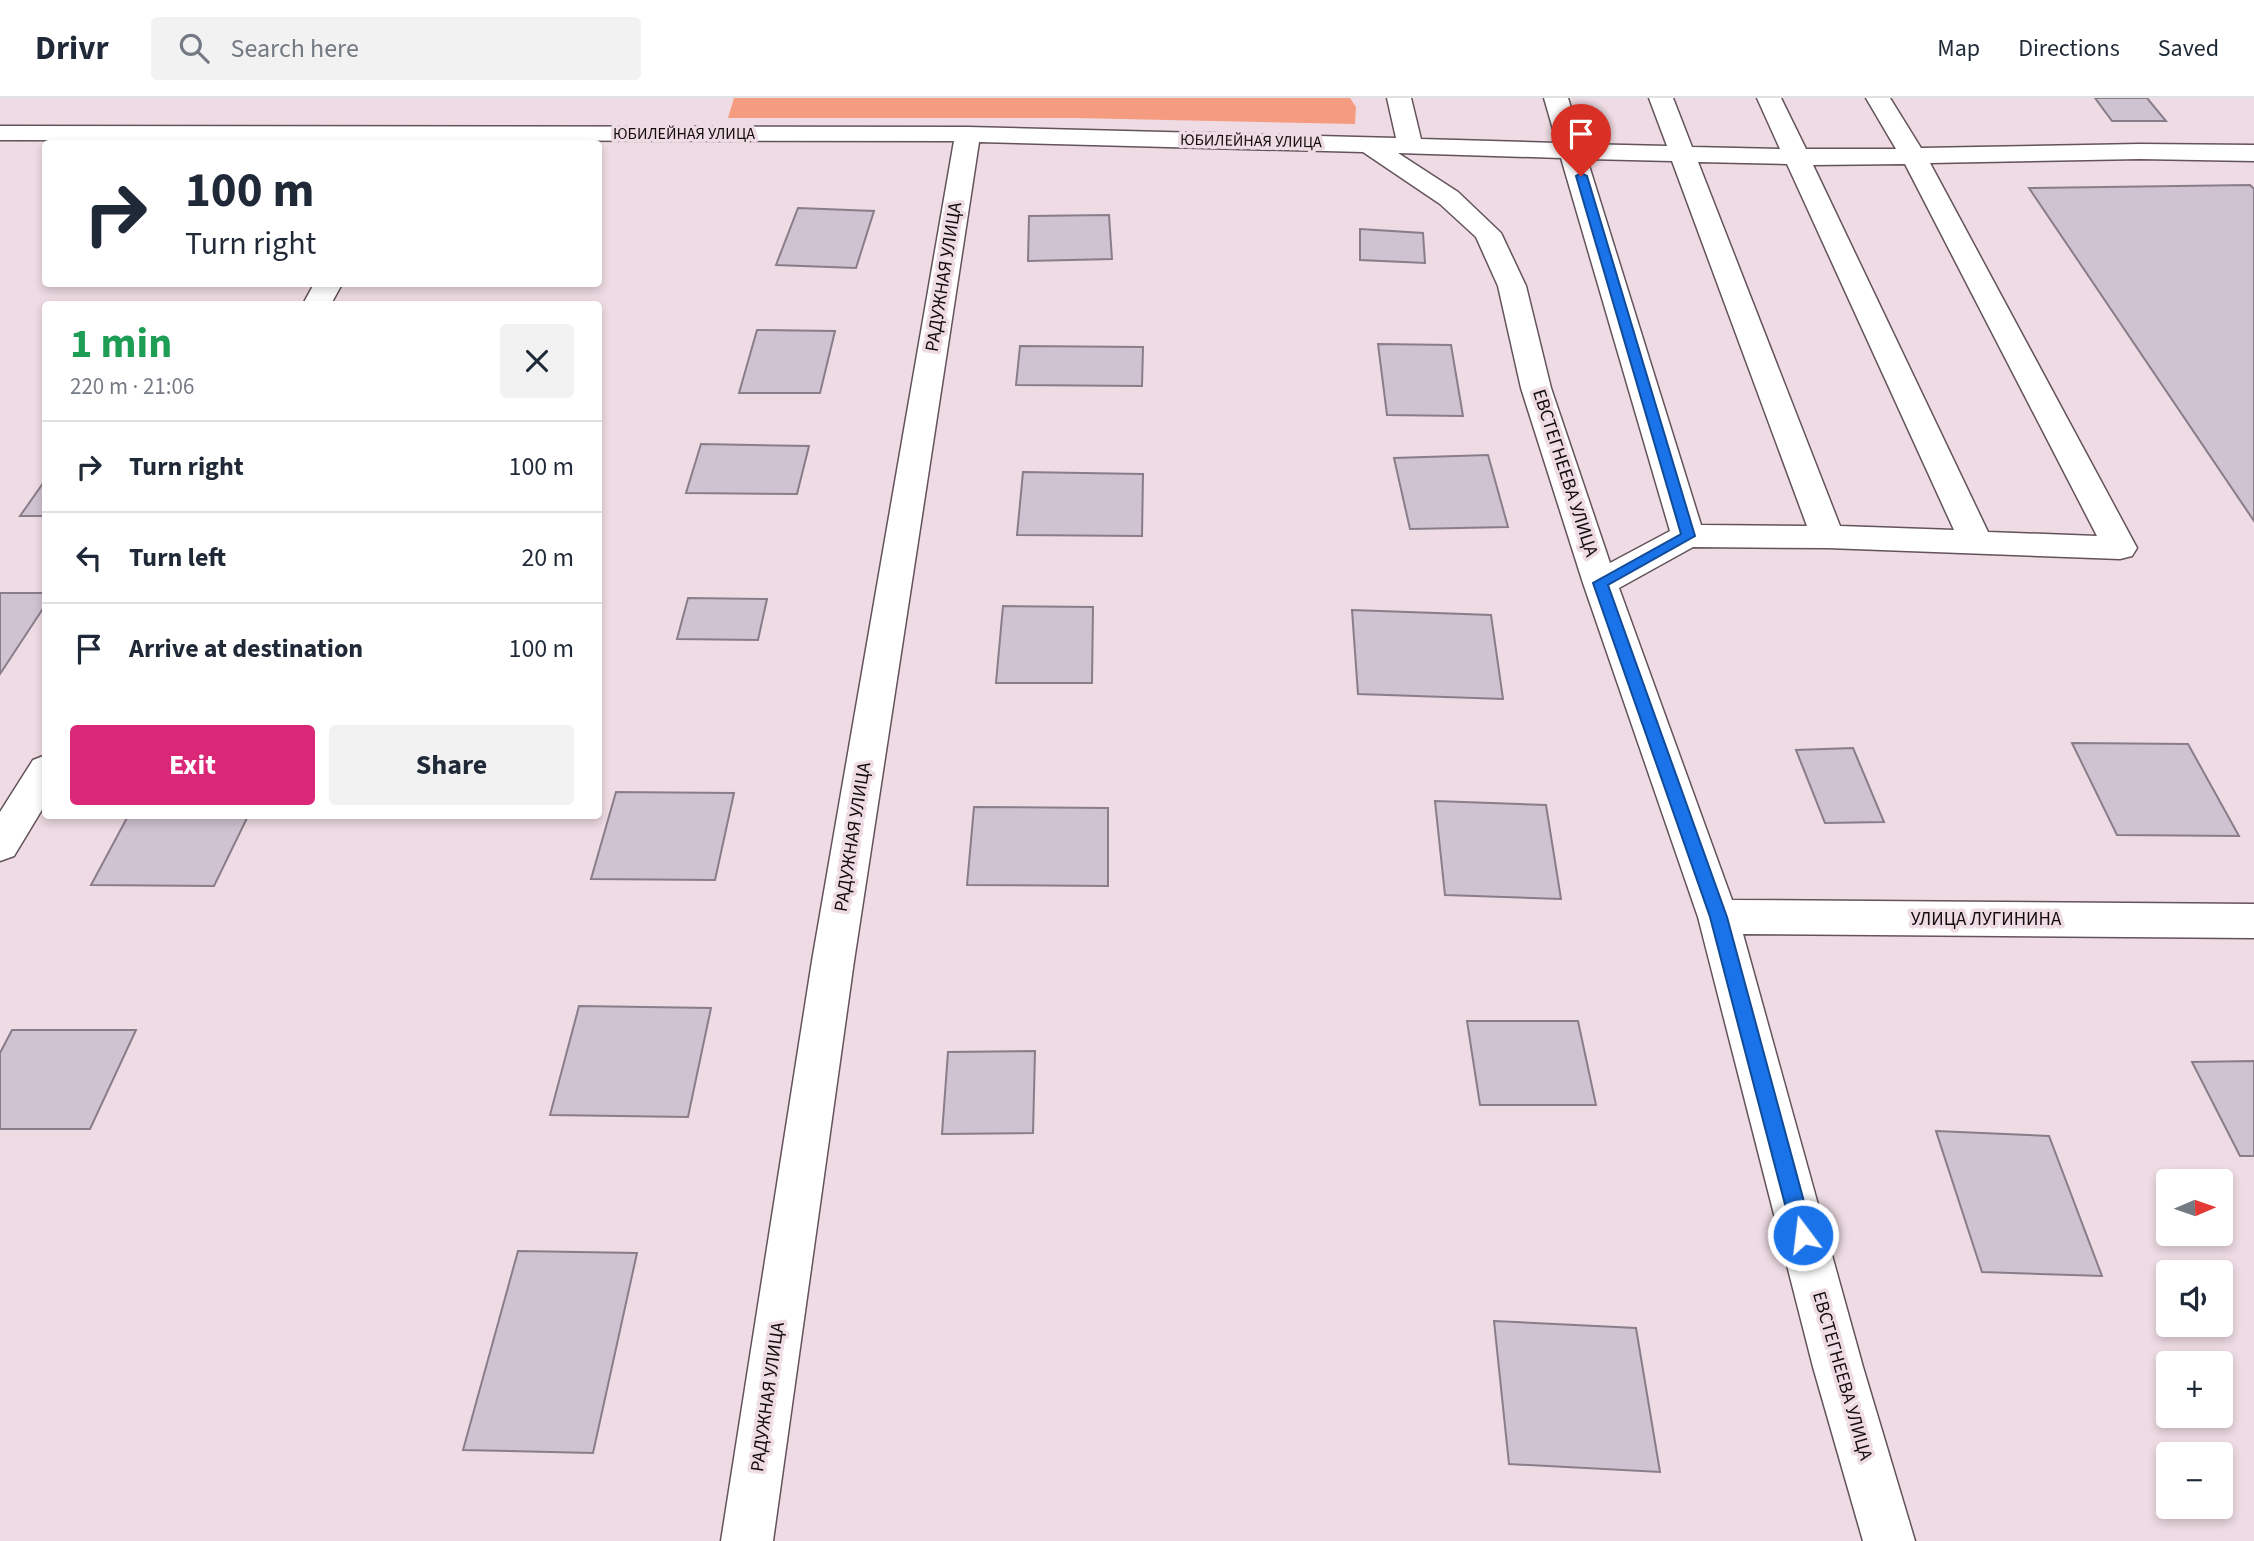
<!DOCTYPE html>
<html lang="en">
<head>
<meta charset="utf-8">
<style>
  :root { --surface:#fff; --page:#f2f2f3; --text:#1f2937; --muted:#747a83; --line:#e0e1e3; --accent:#db2777 }
  body { margin:0; font-family:"Source Sans 3",sans-serif; background:var(--page); color:var(--text); height:100vh; display:flex; flex-direction:column; font-size:26px; white-space:nowrap }
  * { box-sizing:border-box; margin:0 }
  p { font-size:23px; color:var(--muted) }
  .icon { flex:none; width:38px; height:38px; fill:none; stroke:currentColor; stroke-width:2; stroke-linecap:round; stroke-linejoin:round }
  .map { position:relative; flex:1; overflow:hidden }
  .side { position:absolute; left:42px; top:203px; width:560px; height:518px; display:flex; flex-direction:column; background:var(--surface); border-radius:7px; box-shadow:0 4px 10px #0003 }
  .side>* { flex:none }
  .top-card { position:absolute; left:42px; top:42px; width:560px; height:147px; border-radius:7px; box-shadow:0 4px 10px #0003; background:#fff; color:var(--text); overflow:hidden }
  .needle { width:46px; rotate:88deg }
  .buttons { position:absolute; left:2156px; top:1071px; display:grid; gap:14px }
  .buttons a { display:grid; place-items:center; width:77px; height:77px; border-radius:7px; background:var(--surface); box-shadow:0 4px 10px #0003; font-size:35px }
  .pin { position:absolute; display:grid; place-items:center; width:60px; height:60px; color:#fff; margin:-72px -30px; border-radius:50% 50% 50% 0; rotate:-45deg; box-shadow:0 0 7px #0007 }
  .pin .icon { rotate:45deg }
  .me { position:absolute; width:77px; margin:-38px; rotate:345deg; stroke-linejoin:round; filter:drop-shadow(0 0 5px #0008) }
  .turn { display:flex; align-items:center; gap:24px; height:147px; padding:0 28px; font-size:32px }
  .turn .icon { width:91px; height:91px; stroke-width:2.5 }
  .turn b { display:block; font-size:49px; line-height:60px }
  .round { display:grid; place-items:center; flex:none; width:74px; height:74px; border-radius:7px; background:var(--page) }
  .summary { display:flex; align-items:center; justify-content:space-between; height:119px; padding:0 28px }
  h1 { font-size:42px; font-weight:700; line-height:52px; color:#1e9e55 }
  .cta { display:flex; gap:14px; margin-top:auto; padding:14px 28px }
  .cta a { flex:1; height:80px; border-radius:7px; background:var(--accent); color:#fff; font-size:28px; font-weight:700; line-height:80px; text-align:center }
  .cta a+a { background:var(--page); color:var(--text) }
  ul { padding:0; list-style:none }
  li { display:flex; align-items:center; gap:21px; height:91px; padding:0 28px; border-top:2px solid var(--line) }
  li div { flex:1 }
  li b { display:block; font-size:26px }
  li em { font-style:normal }
  header { display:flex; align-items:center; gap:42px; box-sizing:border-box; height:98px; padding:0 35px; background:var(--surface); border-bottom:2px solid var(--line) }
  header strong { font-size:33px }
  nav { display:flex; gap:38px; margin-inline-start:auto; font-size:24px }
  .search { width:490px; height:63px; background:var(--page); display:flex; align-items:center; gap:18px; box-sizing:border-box; padding:0 24px; border-radius:7px; color:var(--muted); font-size:26px }
  .map>svg:first-child { display:block }
  .green { fill:#f59b7f }
  .building { fill:#d0c3d1; stroke:#897d8a; stroke-width:2 }
  .lines { fill:none; stroke-linecap:round; stroke-linejoin:round }
  .minor-casing { stroke:#63535a; stroke-width:3 }
  .minor { fill:#fff; fill-rule:evenodd }
  .route { fill:#1a73e8; stroke:#114b97; stroke-width:2 }
  .labels { text-anchor:middle; dominant-baseline:central; stroke-width:7; stroke-linejoin:round; paint-order:stroke }
  .far-street-label { font-size:16px; fill:#130d0f; stroke:#eedbe3 }
  .street-label { font-size:19px; fill:#130d0f; stroke:#eedbe3 }
</style>
</head>
<body>
<header>
<strong>Drivr</strong>
<div class="search"><svg class="icon" aria-label="search" viewBox="0 0 24 24"><circle cx="10" cy="10" r="6"/><path d="M15 15l6 6"/></svg>Search here</div>
<nav><a>Map</a><a>Directions</a><a>Saved</a></nav>
</header>
<div class="map">
<svg width="2254" height="1443" viewBox="0 0 2254 1443">
  <rect width="100%" height="100%" fill="#eedbe3"/>
  <path class="green" d="M734 0H1350L1356 9 1355 26 1075 20H728Z"/>
  <path class="building" d="M2095 0H2147L2166 23H2112Z
    M2250 87 2254 91V423L2029 90Z
    M798 110 874 113 856 170 776 167Z
    M1109 117 1112 161 1028 163 1029 118Z
    M1360 131 1423 135 1425 165 1360 162Z
    M757 232 835 233 820 295H739Z
    M1378 246 1451 247 1463 318 1387 317Z
    M1020 248 1143 249 1142 288 1016 287Z
    M701 346 809 348 797 396 686 395Z
    M1488 357 1508 429 1410 431 1394 360Z
    M1023 374 1143 376 1142 438 1017 437Z
    M46 381V418H20Z
    M0 495H46V506L0 576Z
    M688 500 767 501 758 542 677 541Z
    M1003 508 1093 509 1092 585H996Z
    M1352 512 1491 517 1503 601 1358 596Z
    M2072 645 2188 646 2239 738 2117 737Z
    M1853 650 1884 724 1825 725 1796 652Z
    M616 694 734 695 715 782 591 781Z
    M1435 703 1546 707 1561 801 1445 797Z
    M974 709 1108 710V788L967 787Z
    M128 718H248L214 788 91 787Z
    M579 908 711 910 688 1019 550 1017Z
    M1467 923H1578L1596 1007H1480Z
    M12 932H136L90 1031H0V955Z
    M1035 953 1033 1035 942 1036 948 954Z
    M2254 963V1058H2240L2192 964Z
    M1936 1033 2049 1038 2102 1178 1982 1174Z
    M518 1153 637 1155 593 1355 463 1352Z
    M1494 1223 1636 1230 1660 1374 1509 1366Z"/>
  <g class="lines">
    <defs>
      <path id="minor" d="M1387 0H1411L1421 41 1557 45 1544 0H1568L1582 46 1667 48 1649 0H1673L1692 49 1780 51 1757 0H1781L1806 51H1896L1866 0H1890L1921 50 2140 46 2254 47V63L2140 61 1930 65 2137 450 2132 458 2120 461 1828 450 1693 449 1619 490 1732 802 2254 806V840L1743 836 1863 1269 1915 1443H1863L1813 1269 1698 819 1583 485 1521 290 1498 188 1476 139 1440 106 1363 54 979 44 854 863 773 1443H721L812 863 954 43 0 42V28L968 29 1396 40ZM1398 55 1561 60 1670 433 1610 465 1551 290 1526 188 1501 135 1458 94ZM1587 61 1672 63 1807 428 1701 427ZM1698 64 1787 66 1954 432 1840 428ZM1905 66 2097 438 1988 434 1813 67Z
        M314 186H342L331 206H303Z
        M46 657V705L14 758 0 763V714L33 662Z"/>
    </defs>
    <use href="#minor" class="minor-casing"/>
    <use href="#minor" class="minor"/>
  </g>
  <path class="route" d="M1581 75 1587 78 1695 438 1608 487 1727 819 1813 1137 1810 1144 1803 1146 1796 1144 1793 1137 1710 819 1593 485 1681 436 1576 78Z"/>
  <g class="labels">
    <g class="far-street-label">
      <text x="684" y="36">ЮБИЛЕЙНАЯ УЛИЦА</text>
      <text transform="translate(1251 43) rotate(1)">ЮБИЛЕЙНАЯ УЛИЦА</text>
    </g>
    <g class="street-label">
      <text transform="translate(944 179) rotate(-81)">РАДУЖНАЯ УЛИЦА</text>
      <text transform="translate(1565 375) rotate(72)">ЕВСТЕГНЕЕВА УЛИЦА</text>
      <text transform="translate(853 739) rotate(-81)">РАДУЖНАЯ УЛИЦА</text>
      <text x="1986" y="821">УЛИЦА ЛУГИНИНА</text>
      <text transform="translate(1842 1278) rotate(74)">ЕВСТЕГНЕЕВА УЛИЦА</text>
      <text transform="translate(768 1299) rotate(-82)">РАДУЖНАЯ УЛИЦА</text>
    </g>
  </g>
</svg>
<div class="buttons">
<a><svg class="needle" viewBox="-14 -14 28 28"><path d="M0-13l5 13h-10z" fill="#e53935"/><path d="M0 13l5-13h-10z" fill="#747a83"/></svg></a>
<a><svg class="icon" aria-label="sound" viewBox="0 0 24 24"><path d="M4 9h4l5-4v14l-5-4H4zM17 9q2 3 0 6"/></svg></a>
<a>+</a>
<a>−</a>
</div>
<div class="pin" style="left:1581px;top:78px;background:#d93025"><svg class="icon" aria-label="arrive" viewBox="0 0 24 24"><path d="M6 21V4h12l-3 4 3 4H6"/></svg></div>
<svg class="me" style="left:1803px;top:1137px" viewBox="-20 -20 40 40"><circle r="17" fill="#1a73e8" stroke="#fff" stroke-width="3"/><path d="M0-11L8 9 0 5-8 9z" fill="#fff"/></svg>
<div class="top-card">
<div class="turn"><svg class="icon" aria-label="right" viewBox="0 0 24 24"><path d="M7 20v-9h11M14 6l5 5-5 5"/></svg><div><b>100 m</b>Turn right</div></div>
</div>
<section class="side">
<div class="summary"><div><h1>1 min</h1><p>220 m · 21:06</p></div><a class="round"><svg class="icon" aria-label="close" viewBox="0 0 24 24"><path d="M6 6l12 12M18 6L6 18"/></svg></a></div>
<ul>
<li><svg class="icon" aria-label="right" viewBox="0 0 24 24"><path d="M7 20v-9h11M14 6l5 5-5 5"/></svg><div><b>Turn right</b></div><em>100 m</em></li>
<li><svg class="icon" aria-label="left" viewBox="0 0 24 24"><path d="M17 20v-9H6M10 6l-5 5 5 5"/></svg><div><b>Turn left</b></div><em>20 m</em></li>
<li><svg class="icon" aria-label="arrive" viewBox="0 0 24 24"><path d="M6 21V4h12l-3 4 3 4H6"/></svg><div><b>Arrive at destination</b></div><em>100 m</em></li>
</ul>
<div class="cta"><a>Exit</a><a>Share</a></div>
</section>
</div>
</body>
</html>
